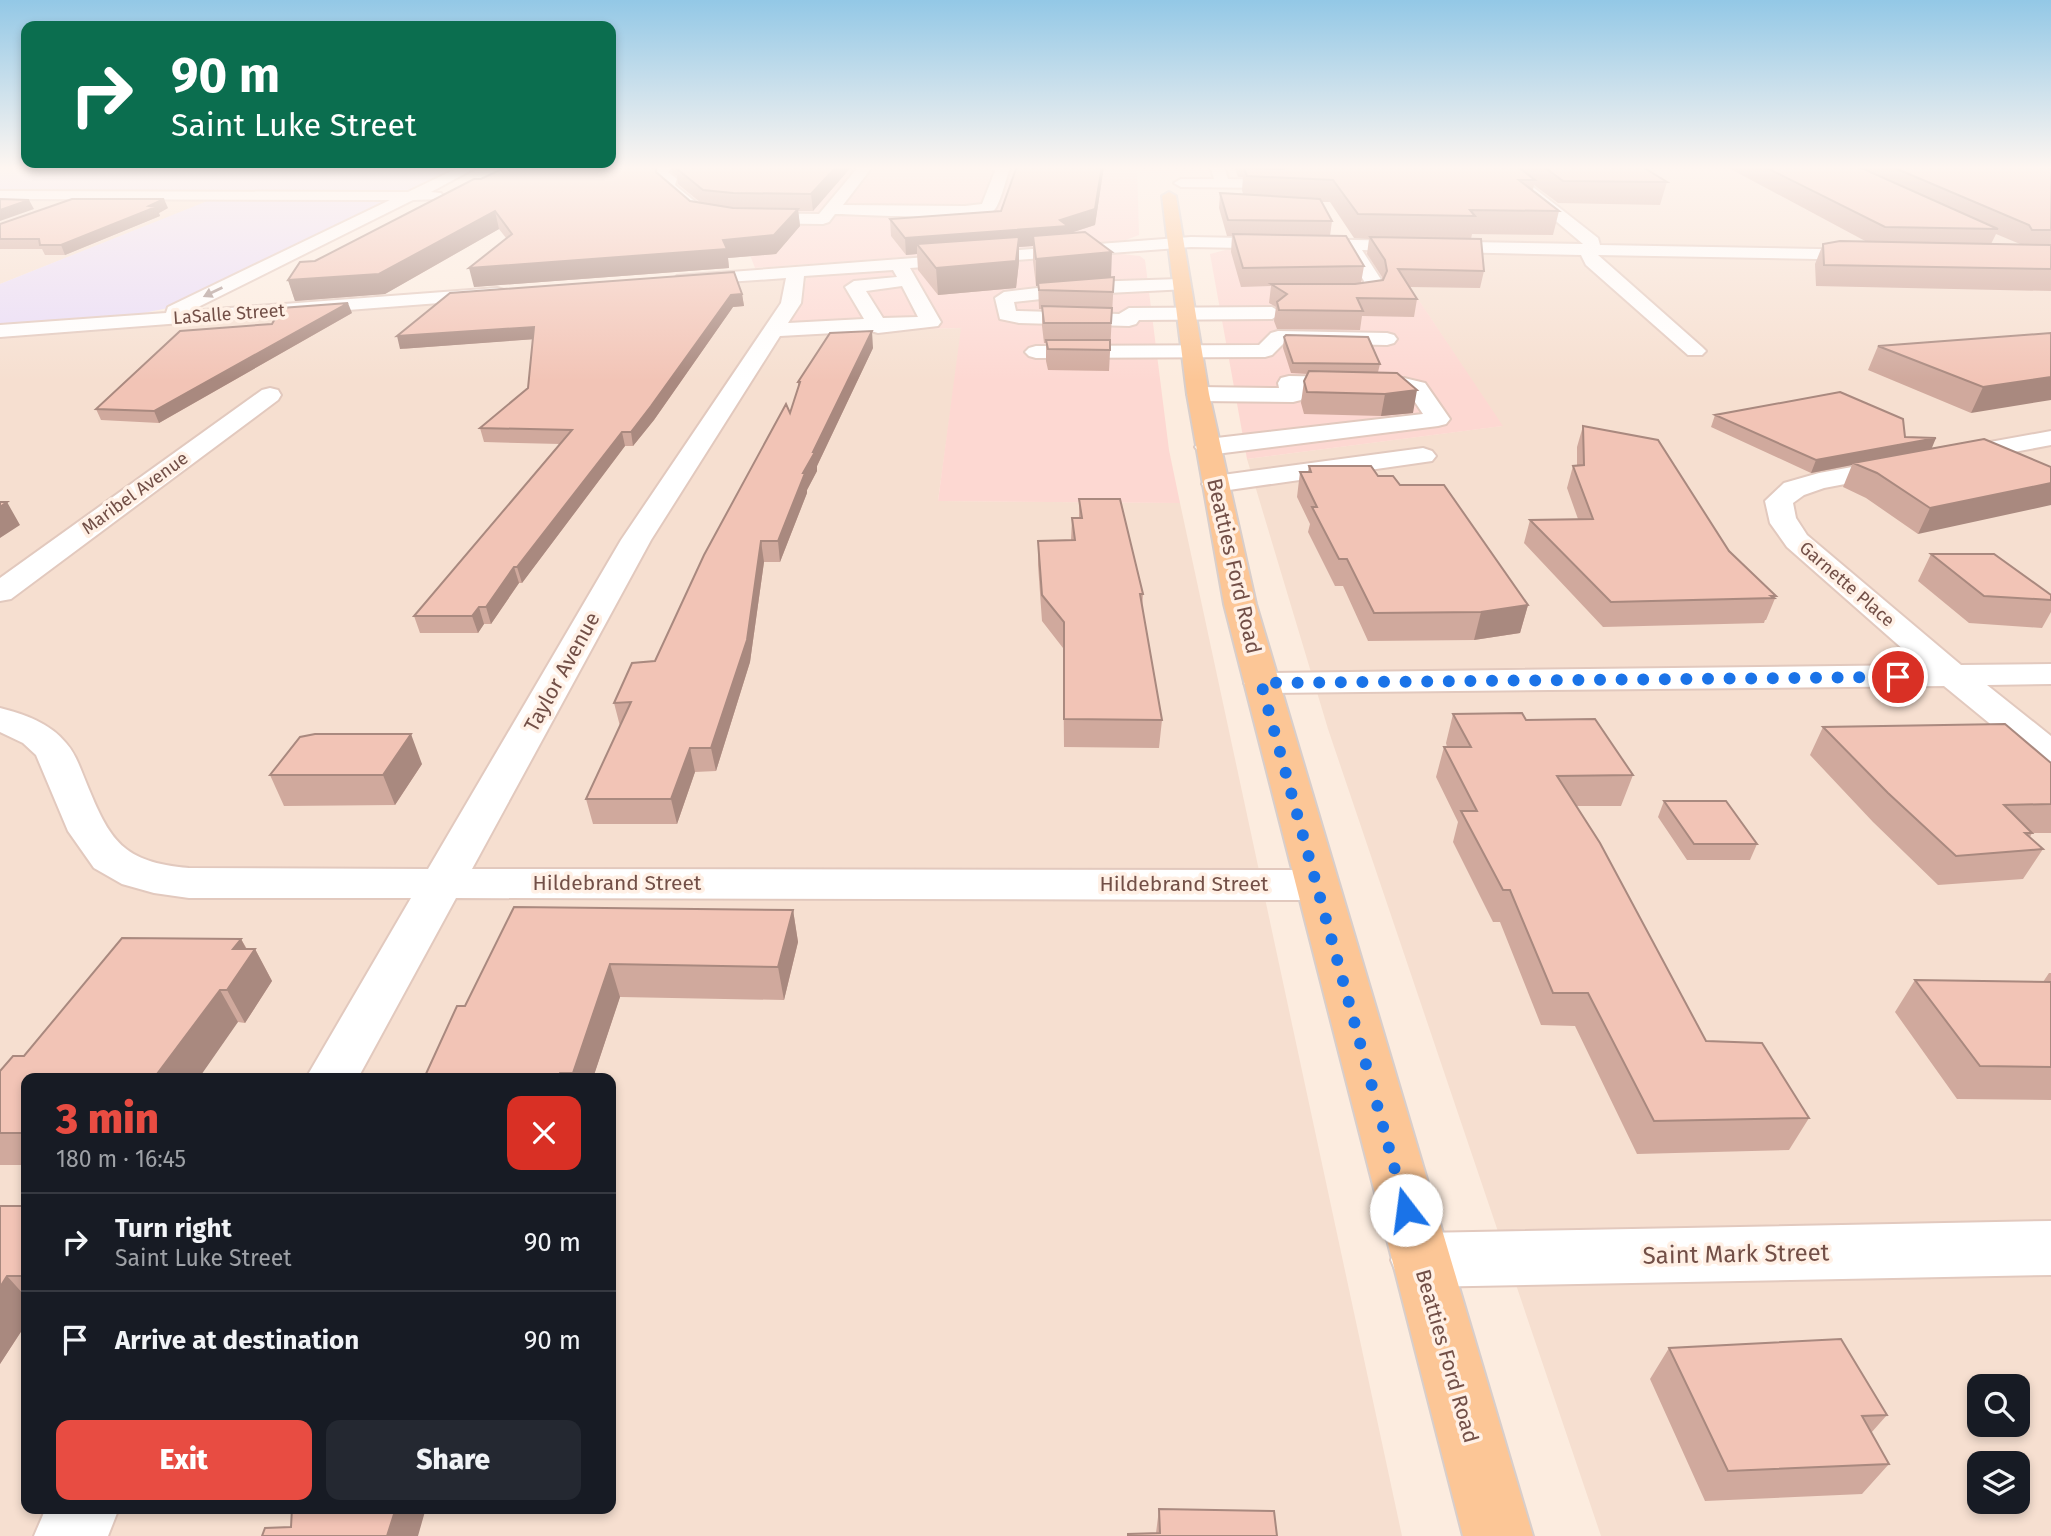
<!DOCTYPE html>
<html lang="en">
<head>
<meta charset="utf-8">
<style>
  :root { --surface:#171b24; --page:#242831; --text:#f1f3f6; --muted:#9ea1a6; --line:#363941; --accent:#e84c42 }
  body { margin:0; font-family:"Fira Sans",sans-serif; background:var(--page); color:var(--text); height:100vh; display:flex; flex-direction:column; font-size:26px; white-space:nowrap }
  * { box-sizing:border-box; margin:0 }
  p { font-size:23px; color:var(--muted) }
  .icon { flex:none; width:38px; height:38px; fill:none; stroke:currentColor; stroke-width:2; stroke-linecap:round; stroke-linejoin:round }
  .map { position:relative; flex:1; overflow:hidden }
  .details { position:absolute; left:21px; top:1073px; width:595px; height:441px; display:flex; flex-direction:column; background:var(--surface); border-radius:14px; box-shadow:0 4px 10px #0003 }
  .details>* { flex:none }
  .hud { position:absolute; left:21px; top:21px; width:595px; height:147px; border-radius:14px; box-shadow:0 4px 10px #0003; background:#0b6e4f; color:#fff; overflow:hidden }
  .controls { position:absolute; left:1967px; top:1374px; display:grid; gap:14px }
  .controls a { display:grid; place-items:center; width:63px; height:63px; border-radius:14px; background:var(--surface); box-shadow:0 4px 10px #0003; font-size:35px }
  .pin { position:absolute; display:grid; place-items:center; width:60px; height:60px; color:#fff; margin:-30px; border:4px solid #fff; border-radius:50%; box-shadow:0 2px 7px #0007 }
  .me { position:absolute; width:77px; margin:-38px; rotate:345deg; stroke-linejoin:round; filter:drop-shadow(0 0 5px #0008) }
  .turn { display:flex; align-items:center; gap:24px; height:147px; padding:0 35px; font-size:32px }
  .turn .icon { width:91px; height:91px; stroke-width:2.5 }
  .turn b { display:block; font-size:49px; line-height:60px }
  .round { display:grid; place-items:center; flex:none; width:74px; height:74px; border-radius:14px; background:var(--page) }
  .headline { display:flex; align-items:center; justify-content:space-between; height:119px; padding:0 35px }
  h1 { font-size:42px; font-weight:800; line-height:52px; color:var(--accent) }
  .button { display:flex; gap:14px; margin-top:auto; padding:14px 35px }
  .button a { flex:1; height:80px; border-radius:14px; background:var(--accent); color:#fff; font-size:28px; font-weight:800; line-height:80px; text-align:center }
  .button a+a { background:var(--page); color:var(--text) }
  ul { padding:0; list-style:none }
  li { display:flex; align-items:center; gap:21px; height:98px; padding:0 35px; border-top:2px solid var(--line) }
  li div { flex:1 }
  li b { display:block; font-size:26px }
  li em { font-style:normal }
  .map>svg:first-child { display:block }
  .residential { fill:#f6dfd0; fill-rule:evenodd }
  .commercial { fill:#fdd8d2 }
  .education { fill:#e9dcf8 }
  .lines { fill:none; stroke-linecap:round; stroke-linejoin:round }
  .minor-casing { stroke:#e2c9be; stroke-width:4 }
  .major-casing { stroke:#d8cecb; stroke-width:4 }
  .minor { fill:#fff; fill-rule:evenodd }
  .major { fill:#fcc696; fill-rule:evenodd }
  .wall { fill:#d0a99d; fill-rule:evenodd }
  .shaded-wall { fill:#a9897f }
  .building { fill:#f2c4b6; stroke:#a9897f; stroke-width:2 }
  .oneway { fill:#aa9591 }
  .route { stroke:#1a73e8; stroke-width:12; stroke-dasharray:0 21.6 }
  .labels { text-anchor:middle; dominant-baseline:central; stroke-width:7; stroke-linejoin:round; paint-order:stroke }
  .far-street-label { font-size:18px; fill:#724f47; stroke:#fff0e5 }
  .street-label { font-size:21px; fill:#724f47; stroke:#fff0e5 }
  .near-street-label { font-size:24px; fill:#724f47; stroke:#fff0e5 }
</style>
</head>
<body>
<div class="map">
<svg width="2051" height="1536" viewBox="0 0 2051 1536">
  <rect width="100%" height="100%" fill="#fcecdf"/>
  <path class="residential" d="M1331 166H2051V254L1380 240Z
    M0 191 214 199 0 284Z
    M1386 251 2051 262V1536H1601L1328 729 1247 459 1502 426ZM1979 1386H2018V1424H1979ZM1979 1463H2018V1502H1979Z
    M808 276 784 333 962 328 938 501 1180 503 1402 1536H0V338ZM26 1078H611V1508H26Z"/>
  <path class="commercial" d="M650 166H1137L1139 235 1123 241 755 268 741 232H683Z
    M1229 249 1386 251 1503 426 1247 459 1210 254Z
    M1114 253 1140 256 1145 260 1169 450 1180 503 938 501 961 328 784 333 808 276Z"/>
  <path class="education" d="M0 166H459L168 308 134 315 0 325V284L230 192 0 191Z"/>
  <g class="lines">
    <defs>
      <path id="minor" d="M462 166H479L431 192 441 193 443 196 441 199 413 200 190 311 497 288 504 290 506 294 504 298 0 337V325L166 313 168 307 390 200 0 199V191L408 192Z
        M660 166H675L668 172 677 179 675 185 704 209 735 213 819 214 859 166H873L843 205 965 206 982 204 995 171 993 166H1007L1009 171C1006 179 999 208 993 211 978 222 860 214 835 214L829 222 823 224 735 223 699 218 694 216 660 186 662 180 652 173Z
        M1210 166H1224L1228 179 1281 180 1288 184 1281 188 1181 187 1174 183 1181 179H1214Z
        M1491 166H1506L1598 238 1600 245 1870 250 1879 255 1870 260 1598 255 1702 347 1706 351 1702 355H1688L1586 265 1581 255 1362 250 1382 281 1381 291 1372 297 1330 300 1323 298 1321 294 1323 290 1363 286 1364 281 1345 250 1191 247 910 268 941 322 938 326 878 333 871 331 780 336 651 540 472 869 1316 870 1331 875 1338 885 1331 895 1316 900 456 898 358 1078H306L411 898H189L154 893 122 884 94 868 68 831 36 755 23 743 0 732V708C24 714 50 723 66 743 76 754 80 768 86 782 110 841 122 862 189 868L428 869 621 540 781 303 786 278 683 285 674 280 677 276 1191 237 1583 244ZM893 270 897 277 854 281 845 287 864 319 788 323 801 303 804 276ZM902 286 918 317 883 318 866 291Z
        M1180 279 1187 281 1189 285 1187 289 1088 294 1014 302 1016 311H1019L1119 314 1129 308 1272 307 1282 313 1272 319 1139 320 1136 324 1129 326 1019 323 1000 319 995 298 1004 292 1088 282Z
        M1278 331 1387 333 1394 335 1397 339 1394 343 1387 345 1284 343 1272 355 1265 357 1036 358 1029 356 1025 352 1029 348 1036 346 1259 345 1271 333Z
        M1289 376 1404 378 1425 383 1450 419 1446 424 1438 426 1208 455 1199 452 1195 447 1199 442 1208 439 1423 414 1409 393 1404 392 1303 390 1304 395 1301 400 1293 402 1198 401 1190 399 1187 394 1190 389 1198 387 1279 388 1278 383 1281 378Z
        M270 388 278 390 281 395 278 400 11 599 0 601V578L262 390Z
        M2051 431V445L1824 488 1804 495 1793 503 1796 518 1807 535 1961 665 2051 664V684L1987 685 2051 736V766L2038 763 1944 686 1261 693 1249 690 1244 683 1249 676 1261 673 1921 665 1787 547 1770 523 1765 501 1784 483 1819 473Z
        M1423 448 1432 451 1436 456 1432 461 1215 492 1206 490 1202 484 1206 478 1215 476Z
        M2051 1221V1275L1420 1287 1399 1279 1391 1260 1399 1241 1420 1233Z
        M46 1508H119L108 1536H34Z"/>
      <path id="major" d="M1169 192 1176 196 1209 394 1256 604 1533 1536H1463L1224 604 1187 394 1162 196Z"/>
    </defs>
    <use href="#minor" class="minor-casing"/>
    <use href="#major" class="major-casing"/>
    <use href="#minor" class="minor"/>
    <use href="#major" class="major"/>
  </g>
  <path class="wall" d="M656 166 658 174 690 201 701 203 678 184 677 176 672 172 671 166H852L813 211H798L800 226 776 254 728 258 729 268 474 287 506 238 499 229 385 294 295 301 288 280 315 261 481 179Z
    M1017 166H1104L1095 225 1071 233 1111 277H1114L1109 371 1048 370 1046 361V343H1044L1042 326V309H1039L1038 285 1036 286 1033 261V246L1019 247V262L1016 288 938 295 918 270 917 254 906 255 891 236 890 219 1001 211Z
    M1234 166H1641L1667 182 1660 205 1558 203 1534 185 1533 190 1559 211 1553 235 1472 234 1471 239 1484 271 1480 288 1410 287 1417 299 1414 317 1362 316 1360 330 1277 329 1274 321 1276 307 1269 303 1271 286 1241 287 1231 252 1232 236H1227L1219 208 1220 193 1243 194 1242 190 1243 177H1238ZM1322 202H1330L1354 238 1369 239 1367 254 1382 277V280L1361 283 1364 266 1330 236 1332 221Z
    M1725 166H2051V291L1816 286 1815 264 1823 244 1867 242ZM1996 234 2020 244H1991Z
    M168 208 159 213 160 216 65 255H45L42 249H0V224Z
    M742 294 744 306 733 307 654 420 633 446H625L522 583H519L491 624H484L478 633H420L414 616 560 444 484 442 480 428 528 388 533 339 400 349Z
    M352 313 159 423 101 420 96 409 272 324Z
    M2051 333 1971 413 1868 370 1878 346Z
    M1284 337 1380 364 1378 372 1413 413 1381 416 1304 414 1301 403 1304 381 1308 374 1291 373 1283 348Z
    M873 348 817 466V471L807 490V493L780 562H764L750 662 716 771 695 772 677 824H593L586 799 620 726 614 703 655 661 790 413 798 388V382Z
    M1715 415 1905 437 1932 448 1984 439 1918 534 1866 498 1843 487 1852 465 1811 473 1711 427Z
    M1583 426 1729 551 1776 596 1766 620H1765L1764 623 1603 627 1524 543 1530 520 1578 519 1567 488 1573 466 1577 465V447Z
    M1309 466 1378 476 1400 485 1528 605 1520 633 1474 640 1368 641 1343 586H1335L1308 532 1310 524 1297 497 1300 472H1308Z
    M1079 499 1143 594 1142 608 1162 720 1159 748 1064 747 1063 648 1042 621 1038 565V541L1071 540 1072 518H1079Z
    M1931 554 2051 595V612L2042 628 1969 623 1918 581Z
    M1453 714 1526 720 1633 775 1621 806H1576L1706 1041 1809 1118 1789 1150 1637 1154 1575 1026 1541 1025 1500 922H1493L1453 842 1458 822 1436 777 1444 747H1447L1446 743Z
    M1823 727 2051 763V833H2032L2030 837 2043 849 2023 879 1938 885 1873 822 1810 755Z
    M422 764 395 805 284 806 270 775Z
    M1664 801 1757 844 1750 860H1687L1658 817Z
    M793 910 798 942 784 1000 620 997 593 1078H427L425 1076 465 1006Z
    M241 939 247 949H255L272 981 245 1023 238 1022 26 1078V1165H0V1071L24 1056Z
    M2049 973H2051V1100L1957 1099 1895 1012 1915 980 2043 982Z
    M0 1206H26V1324L0 1364Z
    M1669 1348 1887 1415 1871 1433 1889 1464 1862 1494 1705 1501 1650 1379Z
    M1159 1509 1277 1536 1156 1533Z"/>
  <path class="shaded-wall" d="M837 166H852L813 211 811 194Z
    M1102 166H1104L1095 225 1067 234 1033 236V246L1019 247V262L1016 288 938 295 936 268 917 244V254L906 255 905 238 1060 220Z
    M164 199 168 208 159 213 160 216 65 255 61 245Z
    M29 200 34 209 0 221V210Z
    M798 209 800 226 776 254 728 258 729 268 474 287 469 268 723 240Z
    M495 211 499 229 385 294 295 301 288 280Z
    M1112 252 1111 279 1036 286V259Z
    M742 294 744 306 733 307 654 420 633 446 631 432 731 295Z
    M348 303 352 313 159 423 154 411Z
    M534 327 537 339 400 349 397 336Z
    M872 331 873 348 817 466V471L807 490V493L780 562 778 541 803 473 813 452Z
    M2051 377V400L1971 413 1983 387Z
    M1417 390 1413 413 1381 416 1385 394Z
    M622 432 625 446 522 583 517 567Z
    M1936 438 1931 450 1853 463 1852 465 1811 473 1816 460Z
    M2051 483V505L1918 534 1930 508Z
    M7 502 20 525 0 538V507Z
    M761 541 764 562 750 662 716 771 711 748Z
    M514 567 519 583 491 624 486 607Z
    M1528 605 1520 633 1474 640 1481 612Z
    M479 607 484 624 478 633 472 616Z
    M411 734 422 764 395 805 383 775Z
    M690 748 695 772 677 824 671 799Z
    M793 910 798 942 784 1000 778 967Z
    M241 939 250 956 255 949 272 981 245 1023 227 990 233 949Z
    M610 964 620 997 593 1078H575L573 1073Z
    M220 990 238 1022 199 1078H154Z
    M7 1276 26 1297V1324L0 1364V1287Z
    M396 1508H426L418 1536H387Z"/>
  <path class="building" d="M508 166H656V172L690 201 733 208 798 209 774 235 723 240 727 249 469 268 512 234 495 211 379 274 288 280 300 262 315 261 474 179H481Z
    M676 166H837L811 194 733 193 703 190 676 168Z
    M1017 166H1102L1095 209 1060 220 1068 226 905 238 890 219 1001 211Z
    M1287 166H1517L1535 180H1519L1559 211 1470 210 1475 216 1358 214 1333 180 1247 176 1244 168 1284 169Z
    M1543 166H1641L1667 182 1563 181Z
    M1763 166H1857L1998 229 1885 227Z
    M1890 166H2051V230H2032L2029 225Z
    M1220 193 1320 199 1332 221 1228 220Z
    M0 199 29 200 0 210Z
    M72 199H164L149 206 156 207 61 245H40L39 239H0V224Z
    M1085 232 1112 252 1036 259 1033 236Z
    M1233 234 1346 236 1364 266 1243 268Z
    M1019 237 1016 261 936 268 917 244Z
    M1370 237 1481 239 1484 271 1398 269 1417 299 1357 298 1363 311 1279 310 1277 302 1287 294 1271 284H1355L1383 280 1387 271 1385 260Z
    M1840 241 2051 245V269L1824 265 1823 244Z
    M734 272 742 294 731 295 651 406 631 432H622L517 567H514L486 607H479L472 616H414L572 430 480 428 528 388 534 327 397 336 450 293Z
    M1114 277 1113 292 1039 290 1038 283Z
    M348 303 154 411 96 409 180 331 272 324 281 308Z
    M1042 306 1112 308 1111 323H1044Z
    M872 331 813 452H815L803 473H805L778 541H761L747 640 711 748H690L671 799H586L631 702 614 703 632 663 655 661 704 555 786 404 790 413 800 382H798L830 333Z
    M2051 333V377L1983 387 1878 346Z
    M1286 335 1368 337 1380 364 1293 363 1284 337Z
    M1046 340H1110V350L1048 349Z
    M1309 371 1397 373 1417 390 1385 394 1307 392 1304 381Z
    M1840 392 1903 419 1905 437 1936 438 1816 460 1715 415Z
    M1583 426 1658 440 1729 551 1776 596H1771L1774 598 1611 602 1530 520 1593 519 1573 466 1584 465Z
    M1984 439 2051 467V483L1930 508 1877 473 1853 463Z
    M1309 466H1371L1378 476H1393L1400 485H1444L1528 605 1481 612 1374 613 1347 559H1339L1312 507H1317L1300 472H1311Z
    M1079 499H1120L1143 594H1140L1162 720 1064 719V622L1042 595 1038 541 1075 540 1072 518H1082Z
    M0 502H7L0 507Z
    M1931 554H1994L2051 595V600L1984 596Z
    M1522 713 1526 720 1595 719 1633 775 1557 776 1600 843 1706 1041 1762 1043 1809 1118 1654 1121 1588 993H1553L1510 890H1503L1461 811H1477L1444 747H1471L1453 714Z
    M2005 724 2051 763V804L2004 805 2032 833H2025L2043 849 1956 856 1888 793 1823 727Z
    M315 734H411L383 775H270L300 737Z
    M1664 801H1726L1757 844H1694Z
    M514 907 793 910 778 967 610 964 573 1073H560L558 1078H454L455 1075 425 1076 457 1006H465Z
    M122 938 241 939 233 949H255L227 990H220L154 1078H26V1133H0V1071L13 1056H24Z
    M1915 980 2051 982V1067L1980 1066Z
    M0 1206H26V1273L24 1276H7L0 1287Z
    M1841 1339 1887 1415 1862 1416 1889 1464 1728 1471 1669 1348Z
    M292 1508H396L387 1536H262L265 1528 291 1527Z
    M1159 1509 1274 1511 1277 1536H1128V1534L1160 1533Z"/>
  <defs><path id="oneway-solid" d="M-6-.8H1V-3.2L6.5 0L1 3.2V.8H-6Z" transform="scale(1.75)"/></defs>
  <use class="oneway" href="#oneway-solid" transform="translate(213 292) rotate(154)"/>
  <linearGradient id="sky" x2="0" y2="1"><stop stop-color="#93c8e6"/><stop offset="0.44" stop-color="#fef6f1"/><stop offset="1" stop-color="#fef6f1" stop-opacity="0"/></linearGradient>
  <rect width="2051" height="381" fill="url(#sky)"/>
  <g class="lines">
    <path class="route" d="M1406 1210 1261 683 1898 677"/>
  </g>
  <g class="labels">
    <g class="far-street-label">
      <text transform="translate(229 314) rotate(-4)">LaSalle Street</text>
      <text transform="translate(135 493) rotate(-36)">Maribel Avenue</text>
      <text transform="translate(1847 584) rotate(41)">Garnette Place</text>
    </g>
    <g class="street-label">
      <text transform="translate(1234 566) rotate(77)">Beatties Ford Road</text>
      <text transform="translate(562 672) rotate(-61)">Taylor Avenue</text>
      <text x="617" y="883">Hildebrand Street</text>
      <text x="1184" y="884">Hildebrand Street</text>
      <text transform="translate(1447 1356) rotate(74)">Beatties Ford Road</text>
    </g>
    <g class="near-street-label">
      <text transform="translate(1736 1254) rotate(-1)">Saint Mark Street</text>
    </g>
  </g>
</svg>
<div class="controls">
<a><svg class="icon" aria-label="search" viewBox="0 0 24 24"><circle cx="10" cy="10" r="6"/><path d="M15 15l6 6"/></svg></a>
<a><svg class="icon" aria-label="layers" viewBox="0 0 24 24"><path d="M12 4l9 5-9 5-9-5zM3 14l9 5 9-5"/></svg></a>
</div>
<div class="pin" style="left:1898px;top:677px;background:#d93025"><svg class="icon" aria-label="arrive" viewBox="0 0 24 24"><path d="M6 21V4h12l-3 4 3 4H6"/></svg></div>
<svg class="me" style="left:1406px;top:1210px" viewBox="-20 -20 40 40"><circle r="19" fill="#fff"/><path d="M0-13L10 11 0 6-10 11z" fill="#1a73e8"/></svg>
<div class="hud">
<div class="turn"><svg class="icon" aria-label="right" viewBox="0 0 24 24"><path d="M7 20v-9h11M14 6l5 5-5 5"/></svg><div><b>90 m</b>Saint Luke Street</div></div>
</div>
<section class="details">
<div class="headline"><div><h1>3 min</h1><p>180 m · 16:45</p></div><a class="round" style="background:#d93025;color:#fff"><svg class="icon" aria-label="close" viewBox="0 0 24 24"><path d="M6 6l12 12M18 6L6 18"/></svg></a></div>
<ul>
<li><svg class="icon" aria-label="right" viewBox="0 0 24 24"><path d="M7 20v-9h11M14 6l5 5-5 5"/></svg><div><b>Turn right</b><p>Saint Luke Street</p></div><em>90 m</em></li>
<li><svg class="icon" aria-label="arrive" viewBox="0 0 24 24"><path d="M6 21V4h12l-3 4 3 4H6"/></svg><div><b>Arrive at destination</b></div><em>90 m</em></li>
</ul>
<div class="button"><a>Exit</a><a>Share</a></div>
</section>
</div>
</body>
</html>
